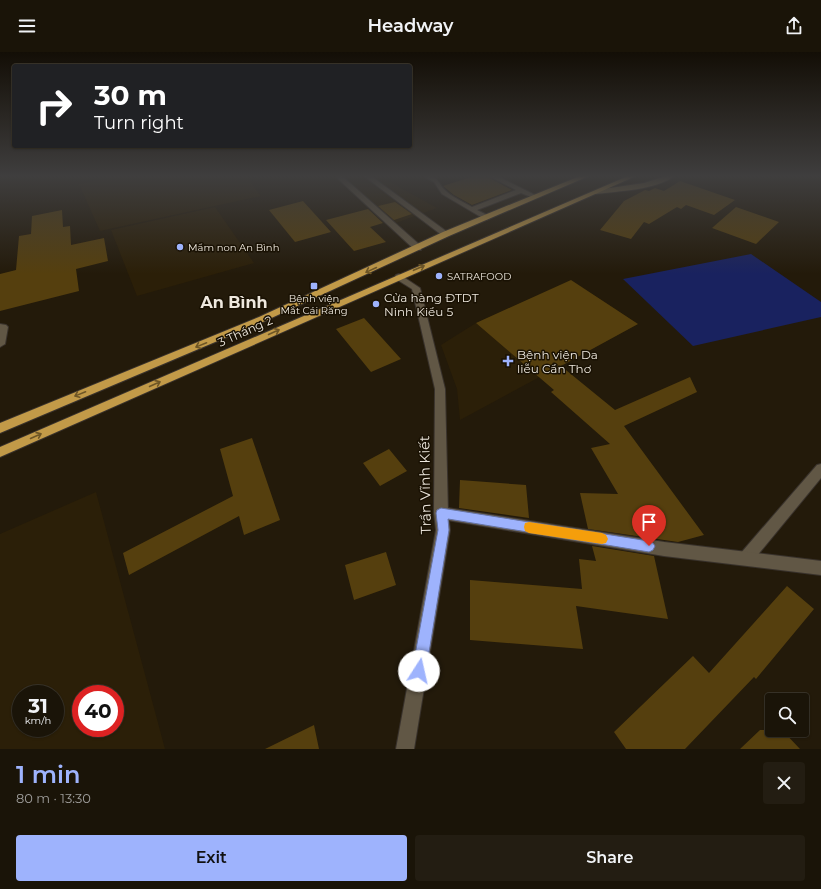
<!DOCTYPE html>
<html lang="en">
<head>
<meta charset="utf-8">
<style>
  :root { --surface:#1a1408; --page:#231d12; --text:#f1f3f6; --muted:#9f9e9c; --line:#383329; --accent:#9eb3fd }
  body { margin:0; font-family:Montserrat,sans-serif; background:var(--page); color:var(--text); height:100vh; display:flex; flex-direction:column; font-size:15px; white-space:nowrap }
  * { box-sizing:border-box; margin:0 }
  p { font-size:13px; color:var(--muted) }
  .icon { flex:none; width:22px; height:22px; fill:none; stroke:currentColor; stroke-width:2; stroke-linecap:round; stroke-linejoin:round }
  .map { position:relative; height:697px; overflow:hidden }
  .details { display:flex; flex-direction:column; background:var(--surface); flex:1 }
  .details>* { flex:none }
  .top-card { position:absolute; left:12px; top:12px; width:400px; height:84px; border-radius:4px; box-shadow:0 1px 3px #0004,0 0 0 1px var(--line); background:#202124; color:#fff; overflow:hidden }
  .buttons { position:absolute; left:765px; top:641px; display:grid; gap:8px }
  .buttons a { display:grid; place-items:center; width:44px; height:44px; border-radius:4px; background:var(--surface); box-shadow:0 1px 3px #0004,0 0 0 1px var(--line); font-size:20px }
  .speed { position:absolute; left:12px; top:633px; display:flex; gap:8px; font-size:20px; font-weight:700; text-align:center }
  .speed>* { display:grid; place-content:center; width:52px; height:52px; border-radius:50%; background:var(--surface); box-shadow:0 1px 3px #0004,0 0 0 1px var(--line); line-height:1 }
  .speed small { font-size:10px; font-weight:400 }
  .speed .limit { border:6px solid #d22; background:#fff; color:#111 }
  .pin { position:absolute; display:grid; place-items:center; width:34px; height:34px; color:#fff; margin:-41px -17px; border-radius:50% 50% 50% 0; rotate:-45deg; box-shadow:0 0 4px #0007 }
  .pin .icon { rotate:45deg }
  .me { position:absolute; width:44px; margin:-22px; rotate:10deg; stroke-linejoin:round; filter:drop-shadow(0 0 3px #0008) }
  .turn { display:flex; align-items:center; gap:14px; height:84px; padding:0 16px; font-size:18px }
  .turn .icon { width:52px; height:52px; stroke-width:2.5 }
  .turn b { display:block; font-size:28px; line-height:34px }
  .round { display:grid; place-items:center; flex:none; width:42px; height:42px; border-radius:4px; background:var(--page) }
  .headline { display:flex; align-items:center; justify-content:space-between; height:68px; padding:0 16px }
  h1 { font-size:24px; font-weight:600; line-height:30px; color:var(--accent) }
  .cta { display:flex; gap:8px; margin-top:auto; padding:8px 16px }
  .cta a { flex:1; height:46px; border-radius:4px; background:var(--accent); color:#111; font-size:16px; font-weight:600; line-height:46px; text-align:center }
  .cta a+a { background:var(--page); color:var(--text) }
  header { display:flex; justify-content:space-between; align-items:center; height:52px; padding:0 16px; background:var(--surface); font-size:18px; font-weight:600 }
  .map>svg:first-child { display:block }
  .built { fill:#2b1f08; fill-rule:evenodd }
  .green { fill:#19225f }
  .building { fill:#553f0e }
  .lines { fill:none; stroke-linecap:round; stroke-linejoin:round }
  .service-casing { stroke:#39322c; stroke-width:2 }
  .minor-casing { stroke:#39322c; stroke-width:2 }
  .tertiary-casing { stroke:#39322c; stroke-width:2 }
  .secondary-casing { stroke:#39322c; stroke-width:2 }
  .trunk-casing { stroke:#39322c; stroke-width:2 }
  .service { fill:#615745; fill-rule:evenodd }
  .minor { fill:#615745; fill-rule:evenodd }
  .tertiary { fill:#615745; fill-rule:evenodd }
  .secondary { fill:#867046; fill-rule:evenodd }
  .trunk { fill:#c29a48; fill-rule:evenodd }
  .oneway { stroke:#6e5626 }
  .route { fill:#9eb3fd; stroke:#6774a4 }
  .slow { fill:#f59e0b }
  .poi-dot { fill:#9eb3fd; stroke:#191103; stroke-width:1.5 }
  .labels { text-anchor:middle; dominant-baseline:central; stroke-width:3; stroke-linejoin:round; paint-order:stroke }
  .far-poi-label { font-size:10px; fill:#eee8de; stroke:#191103; text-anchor:start }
  .poi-label { font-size:12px; fill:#eee8de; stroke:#191103; text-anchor:start }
  .street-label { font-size:12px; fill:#eee8de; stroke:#191103 }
  .near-street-label { font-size:14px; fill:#eee8de; stroke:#191103 }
  .district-label { font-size:16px; font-weight:bold; fill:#eee8de; stroke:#191103 }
</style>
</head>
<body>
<header><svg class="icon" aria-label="menu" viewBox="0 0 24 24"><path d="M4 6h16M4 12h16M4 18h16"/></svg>Headway<svg class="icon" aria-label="share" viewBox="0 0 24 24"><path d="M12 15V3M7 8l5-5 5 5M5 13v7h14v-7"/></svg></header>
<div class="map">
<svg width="821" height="697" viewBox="0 0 821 697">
  <rect width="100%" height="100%" fill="#231a0a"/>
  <path class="built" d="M116 124H246L261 144 100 179 79 132Z
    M341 124H379L437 156 393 172Z
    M215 155 254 211 137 244 111 178Z
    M557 235 589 240 638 272 460 368 457 337 441 293 476 271Z
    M96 440 165 697H0V482ZM21 642H55V676H21ZM81 642H115V676H81Z"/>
  <path class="green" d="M751 202 821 250V265L693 294 623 227Z"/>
  <path class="building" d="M474 124H486L512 138 472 153 454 143 443 134Z
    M680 129 735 148 714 163 686 153 681 157 677 155 649 172 644 170 631 187 600 178 624 149 645 138 649 139 655 136 664 139Z
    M303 149 331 180 295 190 269 158Z
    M395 150 412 162 394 168 378 154Z
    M736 155 779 170 756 192 712 176Z
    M368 157 383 171 370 175 386 190 354 199 326 168Z
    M62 158 63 175 70 174 71 193 104 186 108 209 76 217 79 239 0 259V222L16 218 19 184 31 182 32 164Z
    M571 228 638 272 561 314 615 358 690 325 697 340 624 374 704 483 678 490 588 477 580 441 618 442 591 396 610 392 551 340 554 338 476 271Z
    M364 266 401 307 371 320 336 277Z
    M252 386 280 468 244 483 239 464 129 523 123 501 233 444 220 397Z
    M389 397 407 419 380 434 363 411Z
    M460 428 526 433 529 466 459 456Z
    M592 494 654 504 668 567 576 554 583 597 470 588V528L582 537 579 507 596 509Z
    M386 500 396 533 354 548 345 513Z
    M787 534 814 557 756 627 754 625 685 697H626L614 680 693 604 709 621Z
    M314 673 319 697H265Z
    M760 678H782L800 697H740Z"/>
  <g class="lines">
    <defs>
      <path id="service" d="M364 124H371L450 182 449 184H443Z
        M423 124C441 124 436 131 447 140 454 146 464 150 472 155L516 138 489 124H497L539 145 534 146 521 141 477 158 489 164 490 166 486 168 442 142 434 130Z
        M0 272 6 273 8 275 5 292 0 295Z
        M821 412V426L751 511 746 513 741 511 739 506 741 501 817 413Z"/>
      <path id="minor" d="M335 124H342L421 194V198H415Z
        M441 455 664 490 821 509V523L664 504 441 467 436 465 434 461 436 457Z"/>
      <path id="tertiary" d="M399 222 420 236 445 337 448 461 450 478 414 697H396L436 478 434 461 435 337 412 237 396 227 395 225 396 223Z"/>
      <path id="secondary" d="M666 124H674C657 138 618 139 596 142L593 140 596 138 644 131Z"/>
      <path id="trunk" d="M580 124H589L449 184 265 269 0 381V371L259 265 443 180Z
        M628 124H636L0 405V395Z"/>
    </defs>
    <use href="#service" class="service-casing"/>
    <use href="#minor" class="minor-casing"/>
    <use href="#tertiary" class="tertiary-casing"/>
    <use href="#secondary" class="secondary-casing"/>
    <use href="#trunk" class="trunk-casing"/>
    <use href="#service" class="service"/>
    <use href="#minor" class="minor"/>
    <use href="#tertiary" class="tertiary"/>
    <use href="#secondary" class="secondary"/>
    <use href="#trunk" class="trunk"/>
  </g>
  <defs><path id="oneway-shaft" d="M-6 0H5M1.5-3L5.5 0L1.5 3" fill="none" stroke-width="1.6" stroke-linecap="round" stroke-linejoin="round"/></defs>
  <g class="oneway">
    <use href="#oneway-shaft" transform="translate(419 216) rotate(-23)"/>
    <use href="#oneway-shaft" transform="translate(371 218) rotate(155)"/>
    <use href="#oneway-shaft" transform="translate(274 280) rotate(-24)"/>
    <use href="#oneway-shaft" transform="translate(201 293) rotate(158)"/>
    <use href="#oneway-shaft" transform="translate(155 332) rotate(-24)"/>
    <use href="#oneway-shaft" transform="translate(80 342) rotate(158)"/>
    <use href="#oneway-shaft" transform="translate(36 384) rotate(-24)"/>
  </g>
  <linearGradient id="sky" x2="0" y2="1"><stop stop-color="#130e06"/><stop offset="0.56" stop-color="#3f3e3e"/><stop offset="1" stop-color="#3f3e3e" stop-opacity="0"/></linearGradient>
  <rect width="821" height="222" fill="url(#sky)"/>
  <path class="route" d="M441 456 649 489 653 491 655 494 653 498 649 500 448 467 449 478 426 619 423 624 419 626 414 624 412 619 438 478 436 461 437 458Z"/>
  <path class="slow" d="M529 470 602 481 606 483 608 487 606 491 602 492 529 481 525 479 524 475 525 471Z"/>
  <g class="poi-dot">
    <circle cx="180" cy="195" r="4"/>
    <circle cx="439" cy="224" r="4"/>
    <rect x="310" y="230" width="8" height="8" rx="2"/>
    <circle cx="376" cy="252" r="4"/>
    <path d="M506 303h4v4h4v4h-4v4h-4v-4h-4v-4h4z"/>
  </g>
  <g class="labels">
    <g class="far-poi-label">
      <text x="188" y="195">Mầm non An Bình</text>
      <text x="447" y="224">SATRAFOOD</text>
      <text x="314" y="246" text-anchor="middle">Bệnh viện<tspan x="314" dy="12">Mắt Cái Răng</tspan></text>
    </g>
    <g class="poi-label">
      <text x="384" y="245">Cửa hàng ĐTDT<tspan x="384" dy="14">Ninh Kiều 5</tspan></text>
      <text x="517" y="302">Bệnh viện Da<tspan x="517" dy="14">liễu Cần Thơ</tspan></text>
    </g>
    <g class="street-label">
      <text transform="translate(245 279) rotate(-24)">3 Tháng 2</text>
    </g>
    <g class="near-street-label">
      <text transform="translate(425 433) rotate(-91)">Trần Vĩnh Kiết</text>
    </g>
    <g class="district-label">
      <text x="234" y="250">An Bình</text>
    </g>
  </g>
</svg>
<div class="buttons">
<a><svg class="icon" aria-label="search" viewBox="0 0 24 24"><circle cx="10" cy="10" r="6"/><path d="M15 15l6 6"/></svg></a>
</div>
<div class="speed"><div>31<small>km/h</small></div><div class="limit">40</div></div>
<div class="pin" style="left:649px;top:494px;background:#d93025"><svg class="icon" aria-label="arrive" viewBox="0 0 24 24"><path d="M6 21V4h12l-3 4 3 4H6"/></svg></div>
<svg class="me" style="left:419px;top:619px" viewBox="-20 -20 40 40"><circle r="19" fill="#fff"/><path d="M0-13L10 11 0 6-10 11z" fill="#9eb3fd"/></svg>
<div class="top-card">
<div class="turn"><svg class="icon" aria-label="right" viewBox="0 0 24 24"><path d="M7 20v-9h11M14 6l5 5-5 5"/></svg><div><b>30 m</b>Turn right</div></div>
</div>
</div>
<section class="details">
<div class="headline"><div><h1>1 min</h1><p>80 m · 13:30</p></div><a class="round"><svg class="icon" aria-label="close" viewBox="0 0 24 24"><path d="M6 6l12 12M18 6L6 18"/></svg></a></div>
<div class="cta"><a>Exit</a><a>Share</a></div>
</section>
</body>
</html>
